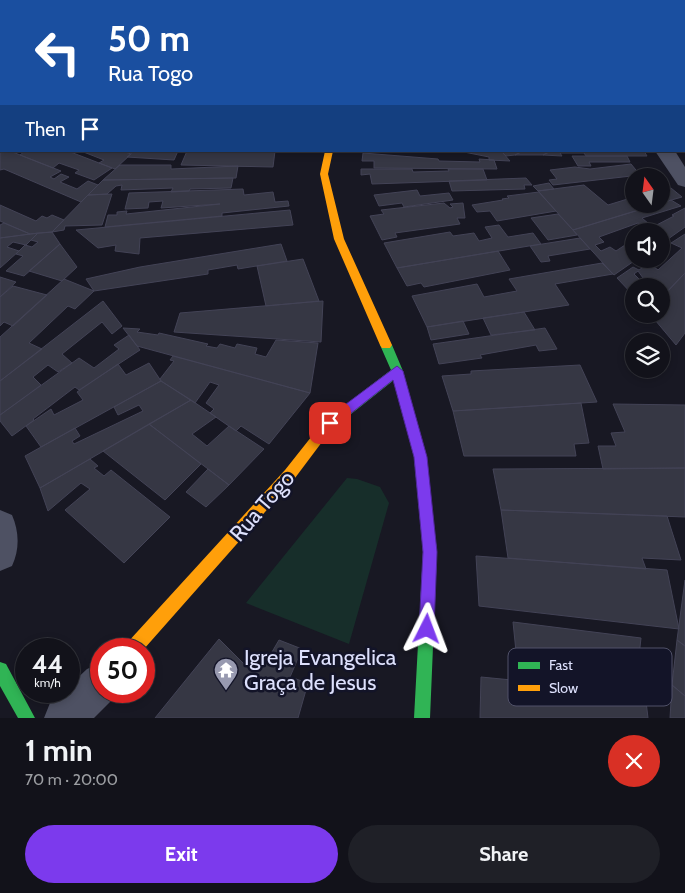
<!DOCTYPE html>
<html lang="en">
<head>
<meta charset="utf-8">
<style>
  :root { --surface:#12121a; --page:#1f2027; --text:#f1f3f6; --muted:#9c9ea2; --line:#313239; --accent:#7c3aed }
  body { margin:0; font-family:Cabin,sans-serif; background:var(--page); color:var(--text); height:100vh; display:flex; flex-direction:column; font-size:19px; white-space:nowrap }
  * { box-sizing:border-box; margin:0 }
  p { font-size:16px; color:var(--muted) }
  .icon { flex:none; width:28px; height:28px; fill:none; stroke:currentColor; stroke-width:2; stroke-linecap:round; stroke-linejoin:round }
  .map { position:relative; height:718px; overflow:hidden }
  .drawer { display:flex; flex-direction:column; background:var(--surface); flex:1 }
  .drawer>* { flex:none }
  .banner { position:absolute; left:0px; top:0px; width:685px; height:152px; box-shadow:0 2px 8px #0003,0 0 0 1px var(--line); background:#1a4fa0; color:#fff; overflow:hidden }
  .needle { width:32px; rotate:346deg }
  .buttons { position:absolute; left:625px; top:168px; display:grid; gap:10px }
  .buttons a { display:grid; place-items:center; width:45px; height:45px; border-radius:50%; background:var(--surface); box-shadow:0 2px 8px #0003,0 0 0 1px var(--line); font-size:25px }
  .speed { position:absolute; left:15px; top:638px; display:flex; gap:10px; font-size:25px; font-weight:700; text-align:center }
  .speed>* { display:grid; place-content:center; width:65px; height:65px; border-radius:50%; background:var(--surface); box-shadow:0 2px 8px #0003,0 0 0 1px var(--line); line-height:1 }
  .speed small { font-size:12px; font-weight:400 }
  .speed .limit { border:8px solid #d22; background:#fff; color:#111 }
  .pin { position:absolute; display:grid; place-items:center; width:42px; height:42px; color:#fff; margin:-21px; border-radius:10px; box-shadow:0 2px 8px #0006 }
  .me { position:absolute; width:55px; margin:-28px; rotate:3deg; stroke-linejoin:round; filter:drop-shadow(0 0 4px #0008) }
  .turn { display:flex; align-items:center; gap:18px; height:105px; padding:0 25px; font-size:22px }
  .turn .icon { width:65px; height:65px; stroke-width:2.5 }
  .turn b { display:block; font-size:35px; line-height:42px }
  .then { display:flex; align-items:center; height:48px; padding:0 25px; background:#0003; gap:10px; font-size:19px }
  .round { display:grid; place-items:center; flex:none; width:52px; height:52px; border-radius:26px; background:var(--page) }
  .head { display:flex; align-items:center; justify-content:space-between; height:85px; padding:0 25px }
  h1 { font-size:30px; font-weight:700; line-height:38px }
  .cta { display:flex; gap:10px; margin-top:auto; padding:10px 25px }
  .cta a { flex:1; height:58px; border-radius:30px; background:var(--accent); color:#fff; font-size:20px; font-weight:700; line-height:58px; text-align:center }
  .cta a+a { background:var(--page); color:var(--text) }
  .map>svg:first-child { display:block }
  .green { fill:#172e2a }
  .building { fill:#363744; stroke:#434356 }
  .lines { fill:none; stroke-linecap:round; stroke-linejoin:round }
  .street { fill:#4e5163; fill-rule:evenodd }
  .fast { fill:#30b455; fill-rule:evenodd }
  .slow { fill:#ff9f0a; fill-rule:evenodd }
  .route { fill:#7c3aed; stroke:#51269a }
  .labels { text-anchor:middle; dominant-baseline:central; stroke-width:5; stroke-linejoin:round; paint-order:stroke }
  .near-street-label { font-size:22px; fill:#dde0fc; stroke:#131428 }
  .near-poi-label { font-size:22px; fill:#dde0fc; stroke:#131428; text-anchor:start }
  .key { fill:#131428; stroke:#505168; stroke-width:1 }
  .key-label { font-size:14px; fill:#dde0fc }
</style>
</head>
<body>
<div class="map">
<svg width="685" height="718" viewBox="0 0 685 718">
  <rect width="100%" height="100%" fill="#181823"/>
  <path class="green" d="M352 0H545L547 1H354Z
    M347 478 357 479 380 487 389 503 349 644 246 603Z"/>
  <path class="building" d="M585 0H635L642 1H584Z
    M0 147 1 151H10L61 171 50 177 54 179 61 174 69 177 60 182 77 189 88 181 98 185 81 202 4 169 0 170Z
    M25 151H68L112 168 94 180 75 173 79 170 59 163 53 168 20 155Z
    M81 151H122L131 154 115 169 99 163 104 160Z
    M134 151H178L174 160 127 157Z
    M187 151H275L273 167 181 165Z
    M459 151 502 152 510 161 489 160V157Z
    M523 151H551L543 155H515Z
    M523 151 515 155 506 156 501 151Z
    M551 151H644L647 156H586L584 153H560L562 156 543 155Z
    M363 153 438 159 439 161 480 162 479 159 494 160 497 169 374 168V161H362Z
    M572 156H627L630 162H589L591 166H578Z
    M631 164 640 175 553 185 549 180 557 179 550 170 575 167 590 169Z
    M120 165H171V169L238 166 236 178 103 180Z
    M361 169H412L413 172 449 171 448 169H483L487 180 372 184 370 174 361 175Z
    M233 178 231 188 190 189 189 191 171 192 173 188 121 190 122 185 116 186 107 194 88 195 103 180Z
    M526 178 532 185H524L525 189 452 191 449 181Z
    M549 183 554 189 538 191 533 186Z
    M584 185 608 205 634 197V204H659L573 230 538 191Z
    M671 188 682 197 661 203V190Z
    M243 189 244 195 273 192 275 202 288 201 289 206 222 213V216L105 227 108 215H117V212L127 211 126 214 220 204 161 208 163 201 149 202 148 208 125 209 129 193Z
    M417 190 420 196 449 193 453 200 404 207 402 203 379 206 374 195Z
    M539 192 556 211 497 221 490 211 477 212 472 205 503 200 502 199 509 198 507 196Z
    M112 194 102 225 65 226 64 230 52 232 88 195Z
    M671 200 681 206 642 218 649 224 643 226 638 223 599 237 604 242 595 245 601 251 610 247 616 251 634 239V259H637L614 275 573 230Z
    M444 203 450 208 453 207 450 204 463 203 465 218H457L460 224 395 233 397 237 382 240 370 216 384 214 381 210Z
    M0 205 36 221 42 216 47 218 52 215 64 220 52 232 30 234 0 221Z
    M685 208V227L661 244V231H645L674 216 672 215Z
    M290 210 293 225 140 238 139 254 115 251 116 245 98 248 76 230Z
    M558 214 573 230 577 235 548 240 531 218Z
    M4 223 30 234 0 238V225Z
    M499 225 508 237 533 233 541 244 397 268 384 243 450 232 453 236 474 233 479 241 492 238 485 227Z
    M52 232 60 244 24 276 6 271 23 256 16 254 25 245 32 247 38 242 31 240 38 233Z
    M38 233 26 245 13 242 7 247 19 251 0 268V238Z
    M685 234V273L664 295 661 294V286H654L655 285 643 278 638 271 634 274 646 286H634V296L617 278 633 267 639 270 649 263 658 270 682 248 671 243Z
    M580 238 590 249 548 256 550 261 541 262 530 246Z
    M60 244 77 267 62 281 29 271Z
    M281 244 287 261 238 269 237 265 208 270V274L94 291 86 279 140 267Z
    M498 251 510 270 424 287 421 283 407 286 397 268Z
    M303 259 319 301 266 306 257 266Z
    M602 263 613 274 555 284 569 305 427 327 412 296 477 284 484 297 517 291 509 279Z
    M685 273V333L676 345 650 314H661V298Z
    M0 277 16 282 0 297Z
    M64 279 94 291 75 309 68 306 29 343 42 349 0 381V337Z
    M13 286 47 295 13 326 4 322 0 326V297Z
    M103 301 122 326 112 334 102 322 62 354 72 363 58 372 48 365 33 377 41 385 0 415V381Z
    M323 301 321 342 174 332 180 313Z
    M524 312 535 330 491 335 483 318Z
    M463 321 469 334 431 340 427 327Z
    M123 328 140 329 137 332 158 335 159 333 208 344 206 346 217 348 220 344 235 348 237 344 257 348 255 354 266 357 276 340 318 343 310 393 137 346Z
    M545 328 557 349 539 351 536 345 480 355 482 358 439 364 433 344Z
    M129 335 140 350 79 390 75 387 33 419 34 420 12 436 0 421V415L79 358 94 368 119 349 114 345Z
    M173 356 310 393 269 444 241 426 236 431 210 413 214 409 206 403 219 385 210 382 195 403 161 381 160 379 174 361 170 360Z
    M149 363 161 381 41 447 26 426 51 409 54 415 83 400 77 392 118 364 126 375Z
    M580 365 597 402 453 411 442 376 471 374V371Z
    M161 381 191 400 40 488 25 456 75 428 80 436 72 441 74 444 143 411 139 405 118 415 114 407Z
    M191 400 216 417 192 434 207 446 229 426 264 449 229 485 149 424Z
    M581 403 589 443 574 444 576 456H464L453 411Z
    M613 404 685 405V468L603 469 598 446H616L611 433 625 432Z
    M149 424 201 464 165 500 103 451Z
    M90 459 98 466 94 468 104 476 111 470 170 517 124 563 65 510 90 489 81 483 48 511 40 488Z
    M685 468V517L501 510 493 469Z
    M208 469 229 485 206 507 186 492Z
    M501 510 667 516 681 560 642 558 646 569 508 558Z
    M476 556 667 570 679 629 479 606Z
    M685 580V646L677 640Z
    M513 622 641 638 635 693 519 681Z
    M219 639 244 664 250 656 265 664 279 640 302 649 290 677 308 683 298 718H155Z
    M677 640 685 646V696L672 685Z
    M481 677 645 693 648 718H480Z
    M672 685 685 696V718H670Z"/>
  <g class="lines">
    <path class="street" d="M111 0H125V1H111Z
      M559 0H574L575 1H560Z
      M0 18H1V26H0Z
      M684 46 685 47V57L684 56Z
      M684 134H685V146H684Z
      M655 151H675L685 167V187L678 185Z
      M0 510 12 515C19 531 20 549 12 566L0 571Z
      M101 663V691H118L115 697 94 718H44L50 703 63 691H69V686L87 669Z"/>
    <path class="fast" d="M330 0H337L338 1H331Z
      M386 341 392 345 403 371 426 457 437 552 430 718H414L423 552 414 457 394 380 331 430 327 431 323 430 321 426 323 422 391 370 380 345Z
      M0 662 6 664 35 718H18L0 686Z"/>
    <path class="slow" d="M325 151H333L328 174 344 239 392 345 390 348H382L380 345 334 239 320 174Z
      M327 421 331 422 333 426 331 430 295 478 144 649H125L127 643 285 470 323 422Z"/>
  </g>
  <path class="route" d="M397 366 403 371 427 457 437 552 434 629 432 634 427 636 421 634 419 629 423 552 414 457 393 380 335 426H326L324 423 326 419Z"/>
  <defs>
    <symbol id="temple-pin" viewBox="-11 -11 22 30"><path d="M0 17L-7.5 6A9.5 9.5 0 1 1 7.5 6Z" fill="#989ab0" stroke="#131428"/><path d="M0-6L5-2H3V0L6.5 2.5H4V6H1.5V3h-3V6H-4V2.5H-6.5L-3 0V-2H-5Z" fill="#fff"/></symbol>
  </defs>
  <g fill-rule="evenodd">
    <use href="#temple-pin" x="212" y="656" width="28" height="38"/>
  </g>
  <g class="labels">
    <g class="near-street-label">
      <text transform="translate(262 506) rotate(-49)">Rua Togo</text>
    </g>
    <g class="near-poi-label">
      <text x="244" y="657">Igreja Evangelica<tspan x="244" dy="25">Graça de Jesus</tspan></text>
    </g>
  </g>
  <rect x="508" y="648" width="164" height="58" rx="8" class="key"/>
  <rect x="518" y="662" width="22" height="7" fill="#30b455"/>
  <rect x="518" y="685" width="22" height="6" fill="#ff9f0a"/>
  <g class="key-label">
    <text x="549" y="670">Fast</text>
    <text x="549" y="693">Slow</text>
  </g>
</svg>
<div class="buttons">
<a><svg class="needle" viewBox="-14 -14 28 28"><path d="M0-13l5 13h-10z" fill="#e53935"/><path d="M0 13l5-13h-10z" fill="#9c9ea2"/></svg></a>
<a><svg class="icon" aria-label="sound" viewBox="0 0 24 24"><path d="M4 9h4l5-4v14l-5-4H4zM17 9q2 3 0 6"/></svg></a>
<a><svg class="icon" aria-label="search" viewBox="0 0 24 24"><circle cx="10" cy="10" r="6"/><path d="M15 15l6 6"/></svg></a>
<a><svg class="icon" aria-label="layers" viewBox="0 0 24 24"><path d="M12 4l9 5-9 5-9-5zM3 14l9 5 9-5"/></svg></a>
</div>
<div class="speed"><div>44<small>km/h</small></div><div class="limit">50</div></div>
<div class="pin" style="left:330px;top:423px;background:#d93025"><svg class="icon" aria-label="arrive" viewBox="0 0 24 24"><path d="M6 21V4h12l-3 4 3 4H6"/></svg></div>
<svg class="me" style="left:427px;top:629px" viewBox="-20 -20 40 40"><path d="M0-17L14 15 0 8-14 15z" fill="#7c3aed" stroke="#fff" stroke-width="4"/></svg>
<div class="banner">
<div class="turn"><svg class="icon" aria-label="left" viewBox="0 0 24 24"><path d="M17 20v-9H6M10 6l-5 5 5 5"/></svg><div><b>50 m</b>Rua Togo</div></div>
<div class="then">Then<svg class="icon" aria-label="arrive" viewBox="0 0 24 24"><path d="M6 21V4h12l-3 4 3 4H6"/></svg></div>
</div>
</div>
<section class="drawer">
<div class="head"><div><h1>1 min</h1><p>70 m · 20:00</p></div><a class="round" style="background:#d93025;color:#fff"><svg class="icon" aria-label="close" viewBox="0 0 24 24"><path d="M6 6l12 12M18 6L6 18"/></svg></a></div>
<div class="cta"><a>Exit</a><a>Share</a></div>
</section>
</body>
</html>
